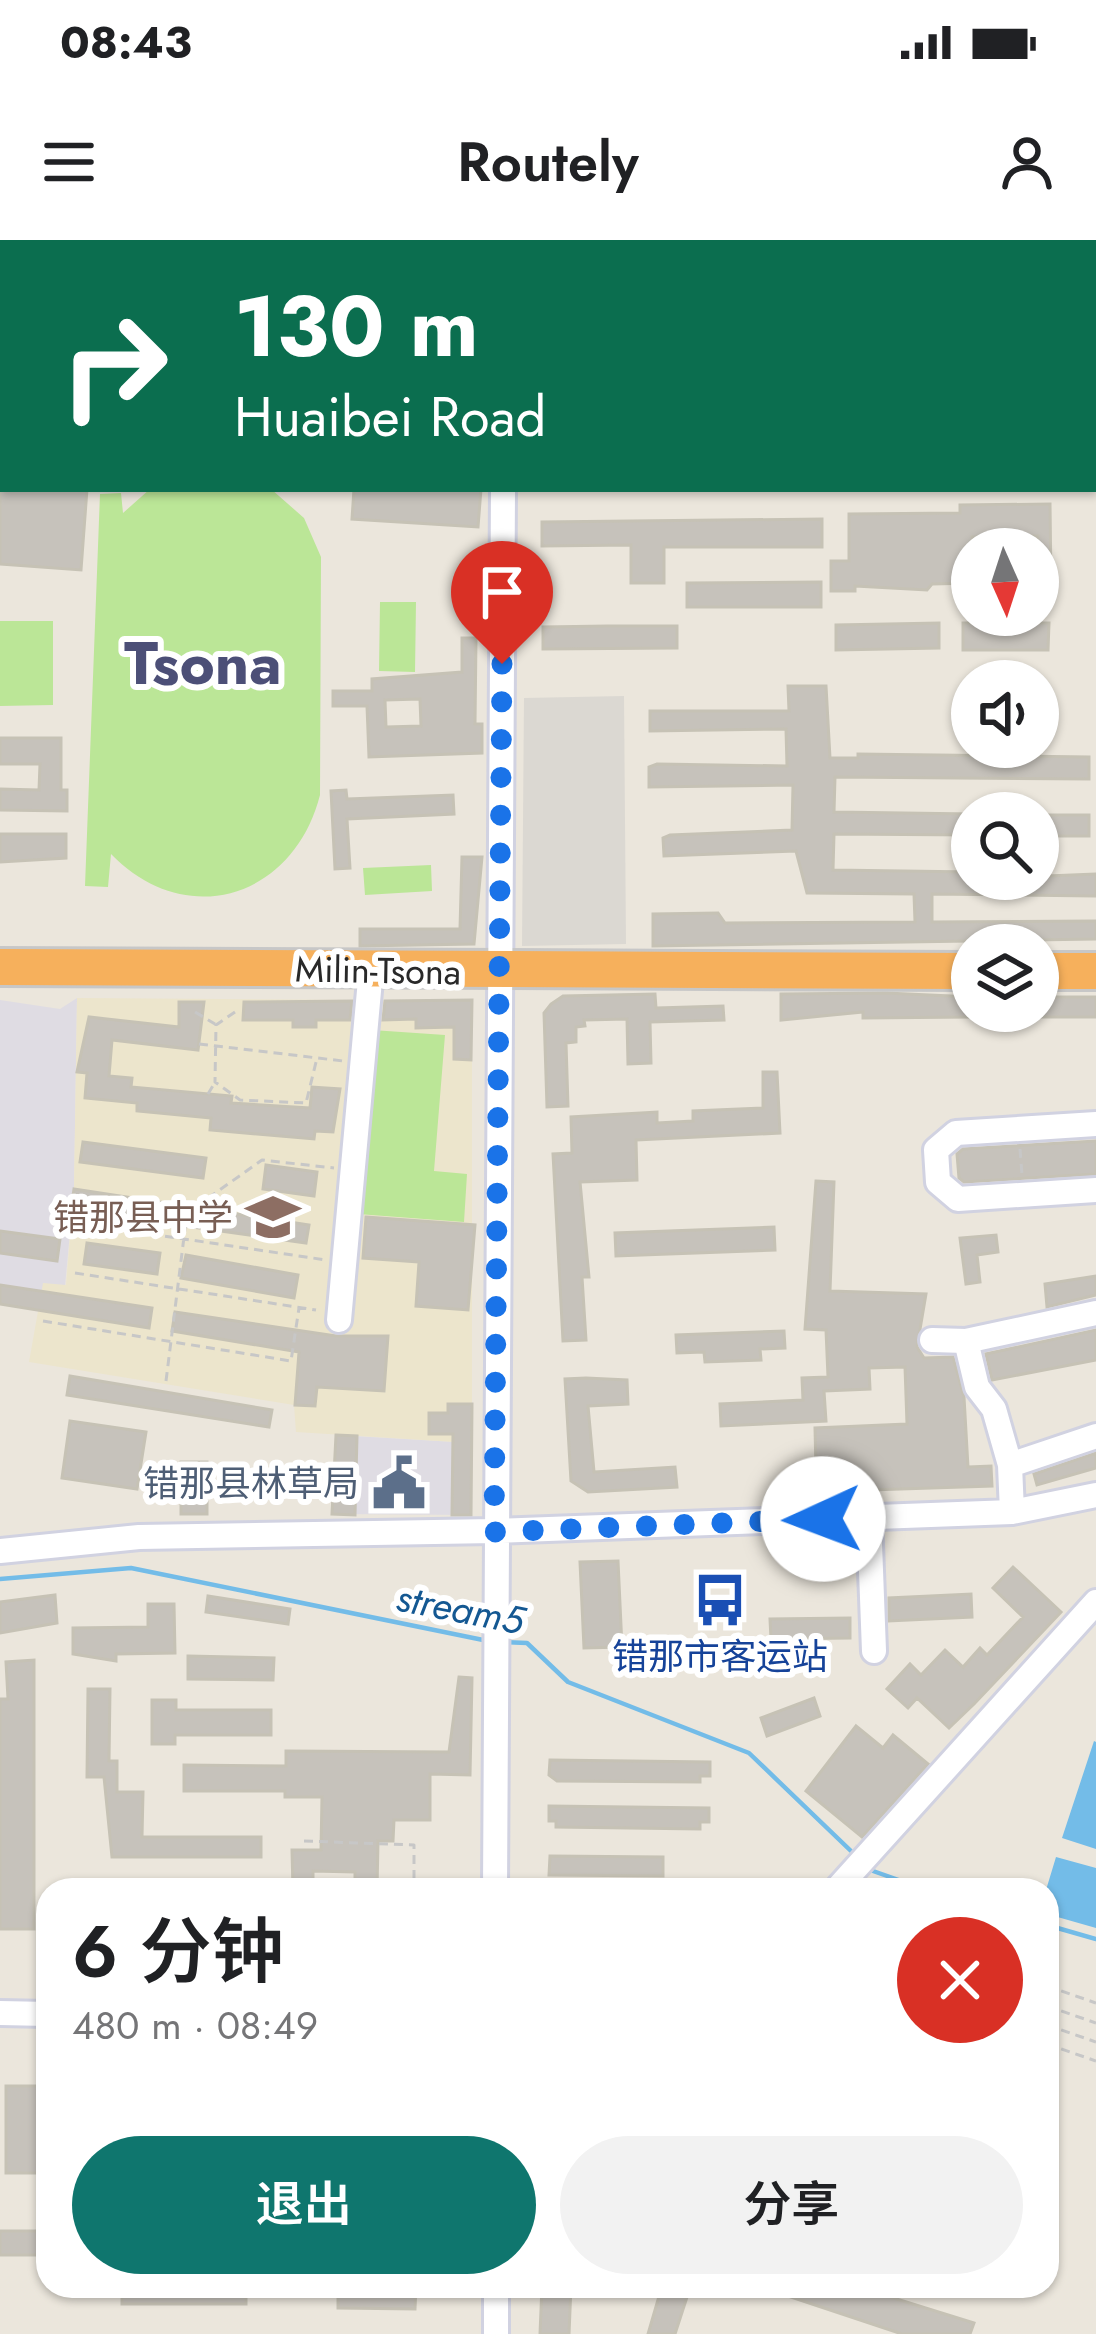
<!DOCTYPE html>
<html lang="zh">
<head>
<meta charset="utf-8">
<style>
  :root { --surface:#fff; --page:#f2f2f2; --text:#202124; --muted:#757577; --accent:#0f766e }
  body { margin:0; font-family:Jost,"Noto Sans SC",sans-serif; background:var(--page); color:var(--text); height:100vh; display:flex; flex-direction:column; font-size:45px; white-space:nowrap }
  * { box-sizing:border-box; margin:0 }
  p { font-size:39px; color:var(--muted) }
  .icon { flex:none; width:66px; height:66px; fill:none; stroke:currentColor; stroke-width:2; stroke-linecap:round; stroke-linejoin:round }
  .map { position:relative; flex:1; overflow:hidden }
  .drawer { position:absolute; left:36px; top:1638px; width:1023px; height:420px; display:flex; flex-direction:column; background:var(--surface); border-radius:36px; box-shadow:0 3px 9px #0004 }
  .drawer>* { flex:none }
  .top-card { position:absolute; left:0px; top:0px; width:1098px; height:252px; box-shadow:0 3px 9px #0004; background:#0b6e4f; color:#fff; overflow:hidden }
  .needle { width:78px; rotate:177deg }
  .buttons { position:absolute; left:951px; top:288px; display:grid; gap:24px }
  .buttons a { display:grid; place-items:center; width:108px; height:108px; border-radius:50%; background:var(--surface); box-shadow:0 3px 9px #0004; font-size:60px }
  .pin { position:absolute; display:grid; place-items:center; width:102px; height:102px; color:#fff; margin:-123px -51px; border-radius:50% 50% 50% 0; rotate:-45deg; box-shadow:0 0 12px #0007 }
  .pin .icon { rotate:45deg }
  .me { position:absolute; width:132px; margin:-66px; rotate:268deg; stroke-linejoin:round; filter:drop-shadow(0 0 9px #0008) }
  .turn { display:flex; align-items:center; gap:42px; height:252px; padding:0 36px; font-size:54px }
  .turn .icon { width:156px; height:156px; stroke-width:2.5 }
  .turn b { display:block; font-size:84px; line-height:102px }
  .round { display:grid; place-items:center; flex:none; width:126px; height:126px; border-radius:63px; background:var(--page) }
  .summary { display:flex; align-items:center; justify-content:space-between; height:204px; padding:0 36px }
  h1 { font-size:72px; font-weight:600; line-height:90px }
  .primary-button { display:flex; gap:24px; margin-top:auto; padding:24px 36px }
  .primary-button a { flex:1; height:138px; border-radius:72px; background:var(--accent); color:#fff; font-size:48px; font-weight:600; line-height:138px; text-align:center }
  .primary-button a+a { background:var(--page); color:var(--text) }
  .status { display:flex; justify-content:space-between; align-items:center; height:84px; padding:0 60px; background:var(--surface); direction:ltr }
  .status svg { height:33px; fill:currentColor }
  header { display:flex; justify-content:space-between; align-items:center; height:156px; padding:0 36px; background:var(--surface); font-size:54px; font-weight:600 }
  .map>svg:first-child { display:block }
  .industrial { fill:#dfdce3 }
  .education { fill:#ece5cc }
  .pitch { fill:#bbe697 }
  .plaza { fill:#dbd8d2 }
  .water { fill:#73bce8 }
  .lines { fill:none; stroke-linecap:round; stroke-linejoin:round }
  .stream { stroke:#73bce8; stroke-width:4.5 }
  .building { fill:#c6c2bb; stroke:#c6c2b5; stroke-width:3; fill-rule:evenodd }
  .minor-casing { stroke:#d1d2e1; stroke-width:30 }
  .highway-casing { stroke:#c7c7c7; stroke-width:42 }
  .path { stroke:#c7c7c7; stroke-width:3; stroke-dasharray:9 6; stroke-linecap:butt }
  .minor { stroke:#fff; stroke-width:24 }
  .highway { stroke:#f6b05c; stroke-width:36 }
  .route { stroke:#1a73e8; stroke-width:21; stroke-dasharray:0 37.8 }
  .labels { text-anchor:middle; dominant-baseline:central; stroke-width:12; stroke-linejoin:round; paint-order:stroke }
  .street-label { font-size:36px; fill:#292929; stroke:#fff }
  .education-label { font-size:36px; fill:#785e54; stroke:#fff; text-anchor:end }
  .service-label { font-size:36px; fill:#4e5e75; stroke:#fff; text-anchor:end }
  .transit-label { font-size:36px; fill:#164399; stroke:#fff }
  .water-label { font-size:39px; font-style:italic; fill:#145892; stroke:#fff }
  .town-label { font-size:60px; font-weight:bold; fill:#4c4f77; stroke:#fff }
</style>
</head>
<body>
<div class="status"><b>08:43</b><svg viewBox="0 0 49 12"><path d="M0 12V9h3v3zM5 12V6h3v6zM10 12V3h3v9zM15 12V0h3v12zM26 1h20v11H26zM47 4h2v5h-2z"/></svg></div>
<header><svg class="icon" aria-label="menu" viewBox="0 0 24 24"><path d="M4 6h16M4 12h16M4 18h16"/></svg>Routely<svg class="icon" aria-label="person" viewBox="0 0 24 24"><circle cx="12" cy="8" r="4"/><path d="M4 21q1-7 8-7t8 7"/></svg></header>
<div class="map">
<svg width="1096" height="2094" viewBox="0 0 1096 2094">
  <rect width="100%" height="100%" fill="#ebe6dc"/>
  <path class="industrial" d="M77 758 74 949 65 1046 38 1069 0 1064V760L60 769Z
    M336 1195 472 1203 471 1275 332 1274Z"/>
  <path class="education" d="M77 758 472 761V1203L296 1192 294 1165 29 1122 43 1043 66 1045 74 949Z"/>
  <path class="pitch" d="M150 249H271L304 278 321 317 320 555C294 657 187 692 111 614L108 647 85 646 100 254 121 253 123 273Z
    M380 362H416L415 432 379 431Z
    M0 381H53V465L0 466Z
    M431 625 432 651 365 655 363 628Z
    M372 790 445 795 434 931 467 934 464 982 358 974Z"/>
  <path class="plaza" d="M624 456 626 704 522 706 524 458Z"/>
  <path class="water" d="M1094 1501 1096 1502V1609L1062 1598Z
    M1056 1617 1096 1628V1688L1047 1674 1046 1650Z"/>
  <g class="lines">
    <path class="stream" d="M0 1339 131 1328 488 1401
      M505 1402 527 1403 568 1442 749 1513 851 1611
      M873 1631 927 1650
      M1047 1685 1096 1699"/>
  </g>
  <path class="building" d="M0 249H87L81 330 0 324Z
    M354 249H481L478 287 352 279Z
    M1050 264 1051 343H1038V296L972 297V343L932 344 927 350 855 346V351H831V321H849V274L960 273V265Z
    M822 279V307H664V343H631V305L542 306V282Z
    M821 342V367H687V343Z
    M939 383V408L836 410V385Z
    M963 383H1049L1048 410H963Z
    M608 386H677V408L543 409V387Z
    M462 398H476L475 484H482V513L369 517 367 466H333V451H372V439L462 432ZM420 459 421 486 386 487 385 460Z
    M788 446H826L830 518H858V514L1089 517V539L835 537 834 572 972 574V595L834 594 833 630 972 632V639L1096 634V656L932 654V682L1096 681V699L653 706V674L718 673 725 683 915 682 914 654 807 653 796 611 664 616 663 598 670 595 792 590 793 545 649 547V527L657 524 787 526 786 489 650 491V471H789Z
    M0 498H61V550H67V571L0 570V549L39 550 40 524H0Z
    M346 550 347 559 453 555 454 574 347 579 350 628 335 629 331 551Z
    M1038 575H1089V596H1038Z
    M0 594H66V618L0 622Z
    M462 617H482L474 704 360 706V689H460Z
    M886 753 972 757V777L863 778V772L781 780V754Z
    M655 754 656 768 723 766 724 780 650 782 651 823 628 824 627 779 584 780 585 786 576 787V802L566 803 568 866 547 867 544 773 551 764 563 756Z
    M1038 757H1096V777H1038Z
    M472 760 471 820 454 819V787L416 788V779L383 780 385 761Z
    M352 761 350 780H316V787H293V780H243L244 762Z
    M179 762H204L198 810 112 800 109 836 132 838 131 847 232 856 231 863 310 868 312 847 340 849 333 892 315 891 314 899 210 890 211 878 137 871V863L85 858 87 833 77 832 89 777 179 787Z
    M763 832H777L780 893 636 900 637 940 580 942 589 1037H582L586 1100 563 1101 553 914 572 913 571 877 657 872V883L693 881V871L763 868Z
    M1096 901V934L964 942 959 938 957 914 963 909Z
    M83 902 206 918 203 938 80 922Z
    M266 925 317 932 314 956 263 949Z
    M816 941 834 942 830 1051 926 1054 917 1107 924 1118 953 1117 964 1157 968 1227 991 1226 992 1246 809 1252 808 1229H816L815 1188 907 1184 905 1127 869 1128 870 1149 824 1151 826 1181 721 1186 720 1164 803 1160 802 1138 828 1137 826 1090 805 1089Z
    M74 949 309 985 306 1003 71 970Z
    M366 977 475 985 468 1070 416 1066 419 1022 363 1018Z
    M774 987 775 1010 616 1016 615 993Z
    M0 991 60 999 57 1021 0 1013Z
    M996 995 998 1012 977 1015 980 1042 966 1044 960 998Z
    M87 1003 160 1013 157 1034 84 1024Z
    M186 1015 298 1035 294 1058 181 1038Z
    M1096 1036V1055L1047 1067 1045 1044Z
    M0 1045 152 1068 149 1088 0 1064Z
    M175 1072 336 1096H388L384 1151 317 1147 315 1166 295 1165 299 1112 172 1091Z
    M1096 1090V1120L992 1140 986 1114Z
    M784 1091 785 1108 760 1109 761 1120 705 1122 704 1112 677 1113 676 1095Z
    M70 1136 272 1170 269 1187 67 1155Z
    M586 1138 627 1140 628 1164 588 1166 594 1232 675 1227 677 1247 588 1252 571 1241 565 1139Z
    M448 1164H472L471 1275H452L453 1194H429V1173H448Z
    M70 1181 146 1192 137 1249 62 1238Z
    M336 1195 357 1196 355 1275 332 1274Z
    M1096 1213V1228L1037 1245 1034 1234Z
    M181 1222H207V1274H181Z
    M618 1321 622 1407 584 1408 580 1322Z
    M1013 1327 1061 1372 974 1464 949 1488 917 1458 908 1468 887 1449 910 1424 921 1435 945 1410 963 1427 980 1408 987 1415 1023 1377 993 1348Z
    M971 1354 972 1377 889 1381V1358Z
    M55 1355 57 1383 0 1393V1362Z
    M208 1356 290 1369 288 1384 206 1372Z
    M148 1364H174L175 1413 116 1414V1421L73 1414V1388L148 1387Z
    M850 1378V1398L771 1399 770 1379Z
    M188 1416 274 1418 273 1440 188 1439Z
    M34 1420V1689H0V1459H8L6 1422Z
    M459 1437 472 1438 470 1535 430 1534V1580H394L393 1601H378L377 1650H355V1632L313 1631V1650H293L292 1610H321L322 1557H285V1551H184V1525L286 1526V1511L449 1512Z
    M88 1449H110L109 1521H117V1552H143L142 1597H261V1617H112L104 1537H87Z
    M814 1458 820 1476 767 1496 761 1478Z
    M152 1460H176V1470H271V1495H175V1504H152Z
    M856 1486 883 1508 893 1495 928 1524 862 1597 806 1551Z
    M550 1520 710 1522V1536H700V1542L557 1541 549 1535Z
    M549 1566 709 1568V1582H700V1589L556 1587V1581H549Z
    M550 1616 663 1617V1636L549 1635Z
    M6 1846H48V1933H6Z
    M0 1991H48V2015H0Z
    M122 2046H246V2064H122Z
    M338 2046H416L415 2069 338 2068Z
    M542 2046H571L569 2094H540Z
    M662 2046 688 2054 675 2094H648Z
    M758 2046H855L974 2083 970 2094H902Z"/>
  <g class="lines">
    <defs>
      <path id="minor" d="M0 0H13
        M65 0 104 3
        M855 0V3
        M322 3V0
        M504 3V0
        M0 161H3
        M1095 174H1096
        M1096 884 956 893 936 910 938 942 958 959 1096 950
        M339 1080 371 729
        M932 1100 966 1101 1096 1073
        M966 1101 977 1147 994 1169 1010 1225 1012 1272
        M1010 1225 1096 1196
        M869 1277 874 1411
        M0 1311 139 1297 494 1291 1012 1272 1096 1255
        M495 1650 503 249
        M836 1650 1096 1362
        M0 1773 48 1774
        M496 2046V2094"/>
      <path id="highway" d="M0 727 972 731
        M1038 731H1096"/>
    </defs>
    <use href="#minor" class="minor-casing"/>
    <use href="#highway" class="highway-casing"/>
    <path class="path" d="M195 772 215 784
      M235 772 216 785 215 842 240 860 306 863 317 818
      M199 804 343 821
      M208 854 214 844
      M1020 909 1022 935
      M76 983 326 1020
      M75 1033 316 1070
      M43 1081 291 1121 299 1068
      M166 1141 187 973 262 920 334 928
      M304 1601 414 1605V1650
      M1047 1746 1096 1763
      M1047 1766 1096 1783
      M1047 1785 1096 1802
      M1047 1804 1096 1821"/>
    <use href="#minor" class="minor"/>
    <use href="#highway" class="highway"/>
  </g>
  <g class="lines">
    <path class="route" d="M502 424 494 1292 823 1279"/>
  </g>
  <defs>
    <symbol id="school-bare" viewBox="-9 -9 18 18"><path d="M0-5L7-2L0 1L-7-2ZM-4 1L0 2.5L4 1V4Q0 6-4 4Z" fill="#8d6e63" stroke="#fff" stroke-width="2.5" paint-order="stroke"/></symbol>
    <symbol id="civic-bare" viewBox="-9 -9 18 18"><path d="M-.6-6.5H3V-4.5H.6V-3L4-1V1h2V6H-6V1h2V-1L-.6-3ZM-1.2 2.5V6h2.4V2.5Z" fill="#5c6f8a" stroke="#fff" stroke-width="2.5" paint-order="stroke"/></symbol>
    <symbol id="bus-bare" viewBox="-9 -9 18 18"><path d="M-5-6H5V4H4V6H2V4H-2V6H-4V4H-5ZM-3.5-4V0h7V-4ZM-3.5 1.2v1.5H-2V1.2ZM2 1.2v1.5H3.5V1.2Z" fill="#1a4fb4" stroke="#fff" stroke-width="2.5" paint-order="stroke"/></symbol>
  </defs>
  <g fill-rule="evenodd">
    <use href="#school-bare" x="235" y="939" width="76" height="76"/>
    <use href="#civic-bare" x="361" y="1205" width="76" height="76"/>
    <use href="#bus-bare" x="682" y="1322" width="76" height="76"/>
  </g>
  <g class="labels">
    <g class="street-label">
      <text transform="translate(378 730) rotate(1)">Milin-Tsona</text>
    </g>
    <g class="education-label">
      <text x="233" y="977">错那县中学</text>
    </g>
    <g class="service-label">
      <text x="359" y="1243">错那县林草局</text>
    </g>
    <g class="transit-label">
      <text x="720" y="1416">错那市客运站</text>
    </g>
    <g class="water-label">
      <text transform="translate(460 1369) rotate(11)">stream5</text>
    </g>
    <g class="town-label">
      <text x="203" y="423">Tsona</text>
    </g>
  </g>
</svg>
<div class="buttons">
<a><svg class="needle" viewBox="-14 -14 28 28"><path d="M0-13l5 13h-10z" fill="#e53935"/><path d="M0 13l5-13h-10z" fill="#757577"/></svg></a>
<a><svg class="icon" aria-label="sound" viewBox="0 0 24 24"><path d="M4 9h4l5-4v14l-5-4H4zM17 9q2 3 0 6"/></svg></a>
<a><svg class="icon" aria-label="search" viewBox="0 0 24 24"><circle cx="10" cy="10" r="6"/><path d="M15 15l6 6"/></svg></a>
<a><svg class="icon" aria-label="layers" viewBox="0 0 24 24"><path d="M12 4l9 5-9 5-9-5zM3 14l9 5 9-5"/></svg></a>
</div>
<div class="pin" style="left:502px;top:424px;background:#d93025"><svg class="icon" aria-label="arrive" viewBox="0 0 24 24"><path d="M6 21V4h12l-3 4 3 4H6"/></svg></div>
<svg class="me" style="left:823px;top:1279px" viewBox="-20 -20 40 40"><circle r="19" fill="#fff"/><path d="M0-13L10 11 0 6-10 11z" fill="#1a73e8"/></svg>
<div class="top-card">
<div class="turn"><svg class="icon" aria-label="right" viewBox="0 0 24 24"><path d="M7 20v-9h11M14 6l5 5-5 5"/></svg><div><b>130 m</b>Huaibei Road</div></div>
</div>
<section class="drawer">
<div class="summary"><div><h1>6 分钟</h1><p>480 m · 08:49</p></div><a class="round" style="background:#d93025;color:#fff"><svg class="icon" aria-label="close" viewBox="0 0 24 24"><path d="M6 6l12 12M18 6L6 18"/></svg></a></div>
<div class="primary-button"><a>退出</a><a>分享</a></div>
</section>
</div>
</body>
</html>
